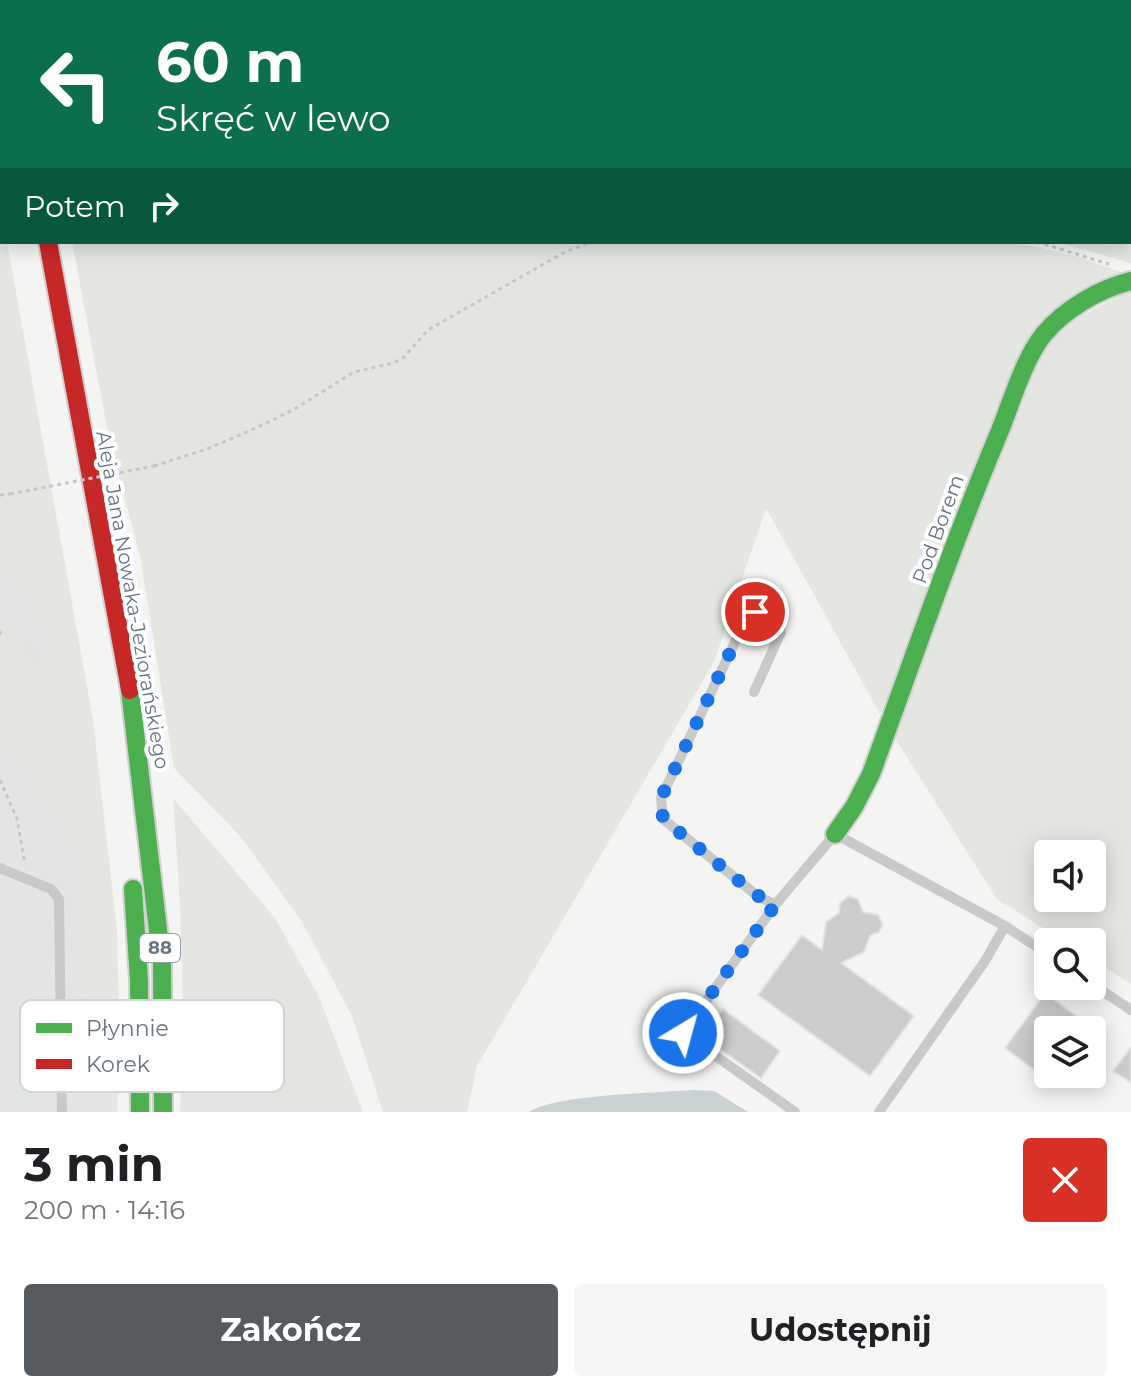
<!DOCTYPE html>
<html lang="pl">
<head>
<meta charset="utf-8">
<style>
  :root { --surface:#fff; --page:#f6f6f6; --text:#202124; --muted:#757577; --accent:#565b5f }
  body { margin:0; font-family:Montserrat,sans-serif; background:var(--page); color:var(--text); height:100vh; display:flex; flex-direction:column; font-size:30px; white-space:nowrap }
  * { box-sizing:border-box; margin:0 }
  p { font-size:26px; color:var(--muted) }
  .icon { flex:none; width:44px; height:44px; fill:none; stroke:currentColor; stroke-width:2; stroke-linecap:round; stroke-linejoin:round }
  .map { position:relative; height:1112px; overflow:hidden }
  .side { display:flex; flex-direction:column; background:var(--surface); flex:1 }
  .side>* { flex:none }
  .banner { position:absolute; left:0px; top:0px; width:1132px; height:244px; box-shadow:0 4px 20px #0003; background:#0b6e4f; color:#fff; overflow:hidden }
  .controls { position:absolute; left:1034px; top:840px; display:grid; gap:16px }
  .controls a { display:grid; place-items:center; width:72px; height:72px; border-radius:8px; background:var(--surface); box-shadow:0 4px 20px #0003; font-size:40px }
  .pin { position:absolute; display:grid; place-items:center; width:68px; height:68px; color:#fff; margin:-34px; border:4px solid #fff; border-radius:50%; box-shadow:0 2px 8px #0007 }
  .me { position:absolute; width:88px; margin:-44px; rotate:37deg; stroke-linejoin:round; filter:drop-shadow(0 0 6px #0008) }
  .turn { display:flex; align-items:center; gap:28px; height:168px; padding:0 24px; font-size:36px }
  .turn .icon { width:104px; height:104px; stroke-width:2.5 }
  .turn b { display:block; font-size:56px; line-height:68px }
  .then { display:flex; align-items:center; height:76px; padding:0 24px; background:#0003; gap:16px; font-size:30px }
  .round { display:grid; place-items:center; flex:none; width:84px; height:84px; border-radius:8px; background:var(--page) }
  .summary { display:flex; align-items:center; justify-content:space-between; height:136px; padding:0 24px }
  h1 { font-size:48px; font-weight:700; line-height:60px }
  .cta { display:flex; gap:16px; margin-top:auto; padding:16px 24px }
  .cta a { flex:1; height:92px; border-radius:8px; background:var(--accent); color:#fff; font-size:32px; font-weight:700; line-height:92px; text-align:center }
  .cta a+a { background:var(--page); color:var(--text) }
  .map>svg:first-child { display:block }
  .built { fill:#e4e5e5 }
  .green { fill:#e4e6e1; fill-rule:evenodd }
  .water { fill:#c9d1d3 }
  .building { fill:#cbcccc; stroke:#e3e3e2; stroke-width:2 }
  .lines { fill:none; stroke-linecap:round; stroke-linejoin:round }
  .fast-casing { stroke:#d1d1d1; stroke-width:22 }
  .jam-casing { stroke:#d1d1d1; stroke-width:22 }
  .path { stroke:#c6c7c8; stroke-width:3; stroke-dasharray:4 4; stroke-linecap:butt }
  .lane { stroke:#c8caca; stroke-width:10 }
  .fast { stroke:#4caf50; stroke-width:18 }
  .jam { stroke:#c62828; stroke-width:18 }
  .path-bridge { stroke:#c6c7c8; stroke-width:3; stroke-dasharray:4 4; stroke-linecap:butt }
  .route { stroke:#1a73e8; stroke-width:14; stroke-dasharray:0 25.2 }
  .labels { text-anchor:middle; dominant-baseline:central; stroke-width:8; stroke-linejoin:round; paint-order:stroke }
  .shield { fill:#fff; stroke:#949ea6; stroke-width:2 }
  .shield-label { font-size:18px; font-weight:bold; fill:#667580 }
  .street-label { font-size:20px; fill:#667580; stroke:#fff }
  .key { fill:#fff; stroke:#d1d6d9; stroke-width:2 }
  .key-label { font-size:22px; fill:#667580 }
</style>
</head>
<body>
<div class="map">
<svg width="1131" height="1112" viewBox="0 0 1131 1112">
  <rect width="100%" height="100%" fill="#f4f4f2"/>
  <path class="built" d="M0 565 41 618 45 664 0 618Z
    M0 754 26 765 36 792 72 848 81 891 84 1112H0Z"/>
  <path class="green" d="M29 0H1131V263L1057 242H1130V2Z
    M0 204 2 242H7L93 720 117 930 120 1059 117 1112H84L81 891 72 848 36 792 26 765 0 754V618L45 663 41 618 0 565Z
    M72 242H1014L1076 256 1127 274 1059 314 880 714 766 508 714 662 477 1066 467 1112H383L352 1016 301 920 240 836 174 768 140 555 111 448Z
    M1131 289V984L1092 959V942H1065L997 899 891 732 1038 354 1060 328ZM1048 854H1092V898H1048Z
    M173 798 275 918 319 997 363 1112H180C186 1007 181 903 173 798Z"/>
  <path class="water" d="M695 1090 714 1091 748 1112H529C557 1094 657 1093 695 1090Z"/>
  <path class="building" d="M849 896 858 899 863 912 878 915 883 925 879 932 870 936 864 952 841 963 914 1016 870 1076 758 995 802 935 822 950 826 922 839 913 840 903Z
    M1045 993 1095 1030H1048V1080L1005 1048Z
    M723 1009 780 1051 761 1078 703 1037Z
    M1131 1047V1083L1113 1071Z"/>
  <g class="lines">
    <defs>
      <path id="fast" d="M7 0V2
        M0 66 2 78
        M130 690 162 964 163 1112
        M835 834 854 807 871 774C913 660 952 545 999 433 1011 404 1024 358 1044 334 1065 309 1099 289 1131 281
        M133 889 139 980 140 1112"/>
      <path id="jam" d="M48 242 130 690"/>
    </defs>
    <use href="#fast" class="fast-casing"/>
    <use href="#jam" class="jam-casing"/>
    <path class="path" d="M0 199 2 188
      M1037 242 1109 264
      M154 466 207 449 256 428 293 410 354 372 393 363 403 358 428 330 563 253 591 242
      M0 495 10 494
      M0 631V639
      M0 780 17 819 25 864"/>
    <path class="lane" d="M754 692 781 632 778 619C766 612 758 610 746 619L661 798 663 819 755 894 775 905
      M0 868 51 889 59 899 62 1112
      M1092 984 1131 1010
      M795 1112 683 1033 775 905 835 834 1005 926 1048 954
      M879 1112 985 961 1005 926"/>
    <use href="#fast" class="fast"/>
    <use href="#jam" class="jam"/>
    <path class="path-bridge" d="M10 494 154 466"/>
  </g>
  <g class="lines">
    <path class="route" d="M683 1033 775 905 755 894 663 819 661 798 746 619 755 612"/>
  </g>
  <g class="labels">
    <rect class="shield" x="140" y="934" width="40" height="28" rx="6"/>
    <g class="shield-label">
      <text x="160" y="948">88</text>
    </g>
    <g class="street-label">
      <text transform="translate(938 529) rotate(-70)">Pod Borem</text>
      <text transform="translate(133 600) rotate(80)">Aleja Jana Nowaka-Jeziorańskiego</text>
    </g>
  </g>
  <rect x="20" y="1000" width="264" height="92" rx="12" class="key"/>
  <rect x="36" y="1023" width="36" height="10" fill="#4caf50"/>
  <rect x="36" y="1059" width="36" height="10" fill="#c62828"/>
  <g class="key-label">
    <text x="86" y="1036">Płynnie</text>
    <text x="86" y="1072">Korek</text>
  </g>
</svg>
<div class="controls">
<a><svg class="icon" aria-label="sound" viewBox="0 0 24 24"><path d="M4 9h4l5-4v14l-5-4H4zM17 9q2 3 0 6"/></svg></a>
<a><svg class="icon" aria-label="search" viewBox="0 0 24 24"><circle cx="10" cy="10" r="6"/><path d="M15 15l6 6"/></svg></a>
<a><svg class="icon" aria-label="layers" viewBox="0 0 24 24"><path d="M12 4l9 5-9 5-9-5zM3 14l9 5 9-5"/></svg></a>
</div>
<div class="pin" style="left:755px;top:612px;background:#d93025"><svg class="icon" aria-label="arrive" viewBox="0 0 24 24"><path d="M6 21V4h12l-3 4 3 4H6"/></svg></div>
<svg class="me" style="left:683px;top:1033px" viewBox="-20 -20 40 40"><circle r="17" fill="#1a73e8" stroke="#fff" stroke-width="3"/><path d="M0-11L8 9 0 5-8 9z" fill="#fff"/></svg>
<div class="banner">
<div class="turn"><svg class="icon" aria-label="left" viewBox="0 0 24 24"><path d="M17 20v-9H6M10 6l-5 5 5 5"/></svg><div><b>60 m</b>Skręć w lewo</div></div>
<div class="then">Potem<svg class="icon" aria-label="right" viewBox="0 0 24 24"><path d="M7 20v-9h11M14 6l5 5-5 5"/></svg></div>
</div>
</div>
<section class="side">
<div class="summary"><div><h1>3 min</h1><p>200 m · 14:16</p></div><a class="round" style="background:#d93025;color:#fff"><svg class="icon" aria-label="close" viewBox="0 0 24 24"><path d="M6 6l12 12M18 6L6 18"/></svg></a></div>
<div class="cta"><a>Zakończ</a><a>Udostępnij</a></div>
</section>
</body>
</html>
